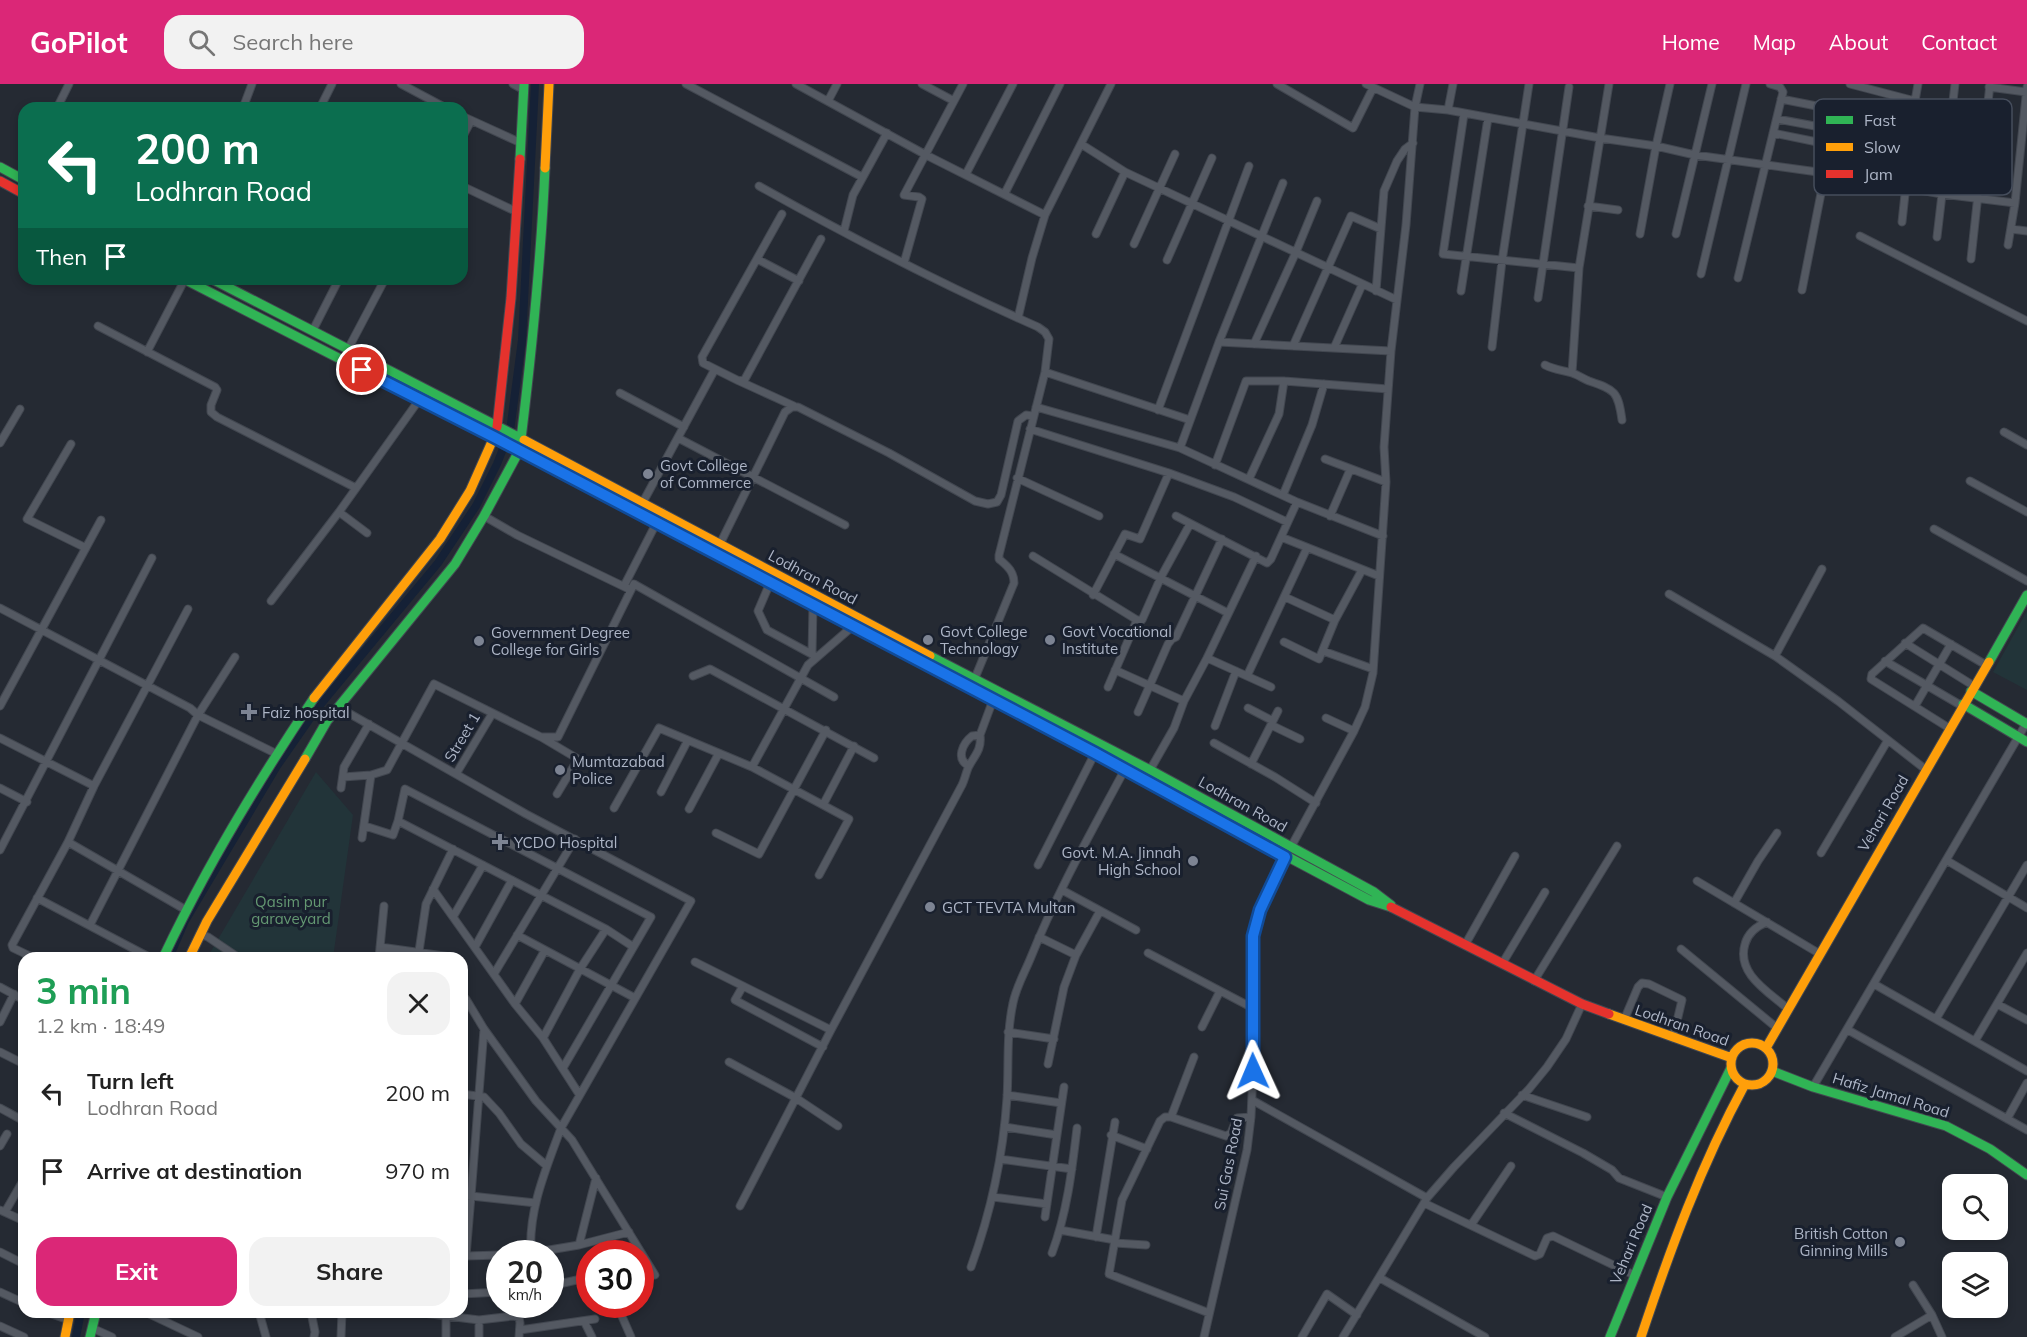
<!DOCTYPE html>
<html lang="en">
<head>
<meta charset="utf-8">
<style>
  :root { --surface:#fff; --page:#f2f2f2; --text:#222; --muted:#767676; --accent:#db2777 }
  body { margin:0; font-family:Mulish,sans-serif; background:var(--page); color:var(--text); height:100vh; display:flex; flex-direction:column; font-size:22px; white-space:nowrap }
  * { box-sizing:border-box; margin:0 }
  p { font-size:20px; color:var(--muted) }
  .icon { flex:none; width:33px; height:33px; fill:none; stroke:currentColor; stroke-width:2; stroke-linecap:round; stroke-linejoin:round }
  .map { position:relative; flex:1; overflow:hidden }
  .panel { position:absolute; left:18px; top:868px; width:450px; height:366px; display:flex; flex-direction:column; background:var(--surface); border-radius:18px; box-shadow:0 3px 9px #0003 }
  .panel>* { flex:none }
  .top-card { position:absolute; left:18px; top:18px; width:450px; height:183px; border-radius:18px; box-shadow:0 3px 9px #0003; background:#0b6e4f; color:#fff; overflow:hidden }
  .fabs { position:absolute; left:1942px; top:1090px; display:grid; gap:12px }
  .fabs a { display:grid; place-items:center; width:66px; height:66px; border-radius:12px; background:var(--surface); box-shadow:0 3px 9px #0003; font-size:30px }
  .speed { position:absolute; left:486px; top:1156px; display:flex; gap:12px; font-size:30px; font-weight:700; text-align:center }
  .speed>* { display:grid; place-content:center; width:78px; height:78px; border-radius:50%; background:var(--surface); box-shadow:0 3px 9px #0003; line-height:1 }
  .speed small { font-size:15px; font-weight:400 }
  .speed .limit { border:9px solid #d22; background:#fff; color:#111 }
  .pin { position:absolute; display:grid; place-items:center; width:51px; height:51px; color:#fff; margin:-26px; border:3px solid #fff; border-radius:50%; box-shadow:0 2px 6px #0007 }
  .me { position:absolute; width:66px; margin:-33px; rotate:359deg; stroke-linejoin:round; filter:drop-shadow(0 0 4px #0008) }
  .turn { display:flex; align-items:center; gap:21px; height:126px; padding:0 18px; font-size:27px }
  .turn .icon { width:78px; height:78px; stroke-width:2.5 }
  .turn b { display:block; font-size:42px; line-height:51px }
  .then { display:flex; align-items:center; height:57px; padding:0 18px; background:#0003; gap:12px; font-size:22px }
  .round { display:grid; place-items:center; flex:none; width:63px; height:63px; border-radius:18px; background:var(--page) }
  .head { display:flex; align-items:center; justify-content:space-between; height:102px; padding:0 18px }
  h1 { font-size:36px; font-weight:700; line-height:45px; color:#1e9e55 }
  .primary-button { display:flex; gap:12px; margin-top:auto; padding:12px 18px }
  .primary-button a { flex:1; height:69px; border-radius:18px; background:var(--accent); color:#fff; font-size:24px; font-weight:700; line-height:69px; text-align:center }
  .primary-button a+a { background:var(--page); color:var(--text) }
  ul { padding:0; list-style:none }
  li { display:flex; align-items:center; gap:18px; height:78px; padding:0 18px }
  li div { flex:1 }
  li b { display:block; font-size:22px }
  li em { font-style:normal }
  header { display:flex; align-items:center; gap:36px; box-sizing:border-box; height:84px; padding:0 30px; background:var(--accent); color:#fff }
  header strong { font-size:28px }
  nav { display:flex; gap:33px; margin-inline-start:auto; font-size:21px }
  .search { width:420px; height:54px; background:var(--page); display:flex; align-items:center; gap:15px; box-sizing:border-box; padding:0 21px; border-radius:18px; color:var(--muted); font-size:22px }
  .map>svg:first-child { display:block }
  .green { fill:#223439 }
  .lines { fill:none; stroke-linecap:round; stroke-linejoin:round }
  .canal { stroke:#152136; stroke-width:8 }
  .street-casing { stroke:#424750; stroke-width:9 }
  .fast-casing { stroke:#424750; stroke-width:11 }
  .slow-casing { stroke:#424750; stroke-width:11 }
  .jam-casing { stroke:#424750; stroke-width:11 }
  .street { stroke:#545962; stroke-width:7 }
  .fast { stroke:#30b455; stroke-width:9 }
  .slow { stroke:#ff9f0a; stroke-width:9 }
  .jam { stroke:#e5322d; stroke-width:9 }
  .route-casing { stroke:#114b97; stroke-width:15 }
  .route { stroke:#1a73e8; stroke-width:10 }
  .poi-dot { fill:#7d8493; stroke:#19202e; stroke-width:2 }
  .labels { text-anchor:middle; dominant-baseline:central; stroke-width:6; stroke-linejoin:round; paint-order:stroke }
  .poi-label { font-size:15px; fill:#adb5c6; stroke:#19202e; text-anchor:start }
  .street-label { font-size:15px; fill:#adb5c6; stroke:#19202e }
  .park-label { font-size:15px; fill:#649872; stroke:#19202e }
  .key { fill:#19202e; stroke:#454d5c; stroke-width:1.5 }
  .key-label { font-size:16px; fill:#adb5c6 }
</style>
</head>
<body>
<header>
<strong>GoPilot</strong>
<div class="search"><svg class="icon" aria-label="search" viewBox="0 0 24 24"><circle cx="10" cy="10" r="6"/><path d="M15 15l6 6"/></svg>Search here</div>
<nav><a>Home</a><a>Map</a><a>About</a><a>Contact</a></nav>
</header>
<div class="map">
<svg width="2027" height="1253" viewBox="0 0 2027 1253">
  <rect width="100%" height="100%" fill="#252a33"/>
  <path class="green" d="M2027 527V606L1993 588Z
    M316 688 353 731 333 874H207Z"/>
  <g class="lines">
    <path class="canal" d="M169 874 185 837 277 682 316 626 438 479 476 422 497 380 510 347 522 256 535 0
      M76 1253 81 1228"/>
    <defs>
      <path id="street" d="M401 0 446 24
        M513 0 524 6
        M686 0 862 93
        M796 0 928 72 1045 131
        M922 0 954 17
        M1277 0 1353 44 1373 4
        M1366 0 1415 23 1448 26 1600 54 1656 62 1695 71 1825 89 1942 110 2015 119
        M1850 0 1915 17 1902 138
        M1989 3 2026 8
        M1781 15 1913 41
        M828 17 837 0
        M1915 17 1918 0
        M57 24 69 0
        M243 24 252 0
        M320 24 332 0
        M1448 26 1453 0
        M1464 30 1443 170 1579 184
        M462 32 521 59
        M1777 35 1912 60
        M1773 49 1827 60
        M462 54 471 37
        M1081 60 1125 88 1397 216
        M966 90 1013 0
        M462 102 517 128
        M759 102C850 153 943 201 1038 243L1045 248 1049 255 1045 288 999 471V475C1007 482 1014 487 1014 499L975 594
        M1005 109 1060 0
        M1588 122 1618 126
        M782 130 702 273 703 279 739 297 745 295 821 155
        M2011 145 2027 147
        M844 147 853 111 887 49
        M1096 150 1125 88
        M1640 150 1656 62 1670 0
        M1676 150 1712 0
        M1860 152 2027 237
        M1937 153 1955 0
        M1134 160 1175 70
        M2008 161 2015 119 2027 3
        M757 175 799 197
        M1971 175 1990 0
        M1167 176 1212 74
        M904 179 922 115 919 113 904 111 963 0
        M1701 190 1746 0
        M1738 194 1783 8 1780 3 1770 0
        M1802 206 1825 89
        M1376 207 1384 107 1397 77 1405 65 1413 59
        M1461 207 1488 34
        M1538 214 1569 3
        M1018 234 1032 174 1045 131 1111 0
        M98 242 215 303 217 306 211 321V328L217 333 356 404
        M313 246 339 195
        M1219 258 1391 267
        M1254 260 1296 168 1317 117
        M1293 262 1351 132 1381 145
        M1492 263 1502 177 1529 0
        M1334 264 1362 201
        M347 267 385 195
        M147 268 185 195
        M1545 281C1555 286 1562 286 1572 289 1578 291 1584 295 1589 297 1615 306 1618 307 1622 336
        M1045 288 1190 336
        M1572 289 1579 184 1609 0
        M739 297 794 322
        M620 309 684 343
        M1036 323 1180 364 1297 418 1383 452
        M1158 326 1249 82
        M1030 345 1169 389 1234 413 1287 438
        M2004 348 2027 361
        M678 354 845 441
        M0 359 20 325
        M71 360 27 435 86 464
        M1180 364 1219 258 1283 99
        M1325 375 1386 398
        M1215 381 1246 297H1284L1388 305
        M1017 394 1099 432
        M1249 395 1279 330 1284 297
        M1970 397 2027 428
        M1283 411 1312 341 1324 300
        M643 418 715 285
        M339 428 367 449
        M1176 432 1267 479 1271 475 1297 418
        M1330 432 1350 386
        M1934 445 2027 497
        M1281 453 1379 492
        M720 460 785 328 792 323H798L889 369 975 417 988 420 997 418 1001 411 1018 337 1026 331 1033 332
        M1114 470 1228 529
        M1033 472 1137 536H1142L1161 493 1190 440
        M770 499 758 527 767 546 817 573
        M624 502 662 428
        M631 506 634 500 834 613
        M1669 510 1775 572 1838 617 1925 685
        M1093 511 1125 450 1140 455 1169 389
        M1285 513 1335 536
        M271 517 339 428 419 316
        M0 524 190 624 198 631 90 841
        M1284 558 1319 575 1335 536 1362 486
        M1905 559 1974 602
        M1323 567 1373 585
        M812 570 813 521
        M1775 572 1822 485
        M235 573 198 631 277 670
        M1207 574 1271 603
        M1885 577 1962 622
        M1115 586 1184 617
        M693 592 710 585 874 674
        M1247 592 1307 464
        M1108 603 1137 536
        M0 622 101 436
        M1915 622 1951 560
        M338 623 526 730 691 817 561 1044C546 1085 528 1126 531 1170
        M1248 624 1273 637
        M1138 628 1168 560 1172 555 1176 553 1222 455
        M1326 634 1354 647
        M1271 641 1300 655
        M1215 642 1236 587
        M1949 644 1874 597 1871 595 1872 590 1923 544 1986 581
        M541 653 578 675 557 710
        M0 654 94 702
        M1214 659 1275 693 1316 719
        M1251 680 1278 627
        M969 682C955 675 963 659 972 652L980 651
        M752 683 823 721 854 662
        M1150 686 1174 644 1184 617 1207 574 1256 472
        M456 690 492 630
        M343 693 371 691 387 686 434 600 541 653H558L631 506 517 451 484 432
        M0 704 27 718
        M341 704 344 683 369 640
        M661 708 688 656
        M614 724 659 644 752 683 808 581 853 542
        M689 725 719 669
        M365 742 393 751 398 737
        M716 749 759 770 826 646
        M362 754 371 691
        M68 758 186 826
        M1291 763 1354 647 1365 623 1373 589 1386 398 1384 363 1391 267 1406 141 1415 23 1420 0
        M0 766 152 474
        M1821 769 1888 656
        M1946 776 2027 824
        M1038 781 1095 669
        M819 791 849 735 823 721
        M1697 797 1820 870
        M433 805 515 920 543 954 579 1010
        M1062 806 1136 846
        M37 814 151 874
        M1734 819 1758 777 1777 749
        M453 833 483 781
        M1767 838C1757 842 1748 849 1745 860 1736 890 1769 908 1788 925
        M200 850 208 853 239 874
        M517 851 635 914
        M1039 853 1076 871
        M1465 861 1515 772
        M380 863 451 873 450 874
        M475 863 512 796
        M1681 865 1777 944
        M1148 869 1247 921 1252 922
        M34 874 13 864 12 861 68 758 94 702 188 525
        M379 874 384 822
        M418 874 426 820 453 765
        M695 878 831 946
        M1502 880 1545 808
        M494 890 575 755
        M1534 897 1617 762
        M1874 900 2027 987
        M743 902 735 916 823 963
        M0 903 24 916
        M462 915H466L484 945 536 1017 572 1056 655 1191
        M515 920 545 866
        M1997 920 2027 936
        M1936 935 2027 781
        M1624 936 1638 903 1642 899 1649 900 1682 916 1673 954
        M0 938 14 910
        M1202 943 1220 907
        M1848 946 2027 1046
        M1008 948 1054 955
        M543 954 580 885 606 845
        M1975 957 2027 869
        M0 968 24 980
        M729 978 796 1014 838 1042
        M1048 980 1064 903 1076 871 1100 827
        M563 984 651 833 405 705 398 737 606 845 632 862
        M1813 1003 2027 638
        M462 1010 484 1013 499 1029 521 1060 547 1082
        M1007 1011 1061 1019
        M1522 1011 1587 1033
        M1252 1016 1427 1114
        M0 1024 24 1037
        M1504 1029 1583 1069 1612 1086 1619 1094 1667 1113
        M1171 1033 1194 973
        M2007 1035 2027 999
        M1005 1043 1057 1051
        M1111 1051 1147 1065
        M0 1062 7 1050
        M1000 1075 1072 1085
        M462 1111 471 1112 484 945
        M993 1113 1047 1120
        M1424 1119 1535 1172 1540 1170 1547 1154 1553 1152 1634 1191
        M740 1122 831 946 962 701C965 695 966 688 969 682 975 671 982 665 980 651L993 616
        M0 1126 24 1137
        M5 1128 24 1095
        M1045 1133 1064 1003
        M1471 1141 1511 1082
        M1060 1146 1115 1156
        M1096 1153 1115 1038
        M1115 1159 1146 1161
        M579 1161 596 1094
        M0 1168 24 1180
        M1052 1169C1067 1129 1072 1086 1077 1044
        M525 1170 579 1161 629 1148
        M500 1171 466 1172 471 1112 536 1119
        M971 1183C991 1128 1003 1073 1007 1014 1009 982 1006 951 1013 919 1016 903 1025 888 1031 873 1057 808 1092 747 1125 685
        M1380 1194 1485 1253
        M1913 1201 1932 1231 1942 1253
        M550 1202 590 1193
        M0 1208 24 1219
        M462 1210 500 1208
        M617 1221 631 1253
        M46 1228 69 1236
        M145 1228 198 1253
        M259 1228 266 1253
        M311 1228 315 1248 314 1253
        M415 1228 479 1236 513 1232 519 1233 520 1239 519 1253
        M1209 1229 1109 1190 1122 1116 1160 1037 1165 1033H1171L1226 1052 1231 1049 1237 1034 1251 1033
        M584 1237 592 1253
        M0 1242 24 1253
        M92 1244 112 1253
        M520 1246 595 1235
        M341 1253 342 1228
        M446 1253V1228
        M479 1253V1236
        M1204 1253 1247 1066 1251 1033 1253 987V852L1260 826 1285 773
        M1302 1253 1327 1210 1357 1231
        M1343 1253 1427 1114 1454 1083 1529 1005 1547 983 1566 955 1582 920
        M1895 1253 1932 1231"/>
      <path id="fast" d="M520 75 524 0
        M0 83 24 96
        M184 195 438 325
        M212 195 524 356
        M521 355C532 265 541 175 545 84
        M844 537 1369 816 1391 823
        M930 572 1150 686 1374 808 1391 821
        M1989 578 2027 511
        M1971 607 2027 640
        M1963 620 2027 658
        M305 675 327 637 455 480 484 432 519 367
        M163 874C206 783 258 697 314 614
        M1772 987 1813 1003 1946 1042 1990 1065 2027 1091
        M90 1253 96 1228
        M1610 1253 1667 1113 1731 984"/>
      <path id="slow" d="M545 84 549 0
        M438 325 844 537
        M524 356 930 572
        M314 614 440 455 470 407 494 353
        M189 874 207 837 305 675
        M1609 930 1732 974
        M1731 980a21 21 0 1 1 42 0a21 21 0 1 1-42 0Z
        M1766 964 1989 578
        M65 1253 70 1228
        M1641 1253C1670 1166 1701 1081 1745 1000"/>
      <path id="jam" d="M0 97 24 110
        M497 343 511 214 520 75
        M1391 823 1582 920 1609 930"/>
    </defs>
    <use href="#street" class="street-casing"/>
    <use href="#fast" class="fast-casing"/>
    <use href="#slow" class="slow-casing"/>
    <use href="#jam" class="jam-casing"/>
    <use href="#street" class="street"/>
    <use href="#fast" class="fast"/>
    <use href="#slow" class="slow"/>
    <use href="#jam" class="jam"/>
  </g>
  <g class="lines">
    <defs>
      <path id="route" d="M362 286 494 353 1095 669 1285 773 1260 826 1253 852V987"/>
    </defs>
    <use href="#route" class="route-casing"/>
    <use href="#route" class="route"/>
  </g>
  <g class="poi-dot">
    <circle cx="648" cy="390" r="6"/>
    <circle cx="928" cy="556" r="6"/>
    <circle cx="1050" cy="556" r="6"/>
    <circle cx="479" cy="557" r="6"/>
    <path d="M246 619h6v6h6v6h-6v6h-6v-6h-6v-6h6z"/>
    <circle cx="560" cy="686" r="6"/>
    <path d="M497 749h6v6h6v6h-6v6h-6v-6h-6v-6h6z"/>
    <circle cx="1193" cy="777" r="6"/>
    <circle cx="930" cy="823" r="6"/>
    <circle cx="1900" cy="1158" r="6"/>
  </g>
  <g class="labels">
    <g class="poi-label">
      <text x="660" y="381">Govt College<tspan x="660" dy="17">of Commerce</tspan></text>
      <text x="940" y="547">Govt College<tspan x="940" dy="17">Technology</tspan></text>
      <text x="1062" y="547">Govt Vocational<tspan x="1062" dy="17">Institute</tspan></text>
      <text x="491" y="548">Government Degree<tspan x="491" dy="17">College for Girls</tspan></text>
      <text x="262" y="628">Faiz hospital</text>
      <text x="572" y="677">Mumtazabad<tspan x="572" dy="17">Police</tspan></text>
      <text x="514" y="758">YCDO Hospital</text>
      <text x="1181" y="768" text-anchor="end">Govt. M.A. Jinnah<tspan x="1181" dy="17">High School</tspan></text>
      <text x="942" y="823">GCT TEVTA Multan</text>
      <text x="1888" y="1149" text-anchor="end">British Cotton<tspan x="1888" dy="17">Ginning Mills</tspan></text>
    </g>
    <g class="street-label">
      <text transform="translate(813 493) rotate(28)">Lodhran Road</text>
      <text transform="translate(462 653) rotate(-59)">Street 1</text>
      <text transform="translate(1243 720) rotate(29)">Lodhran Road</text>
      <text transform="translate(1883 729) rotate(-60)">Vehari Road</text>
      <text transform="translate(1682 941) rotate(19)">Lodhran Road</text>
      <text transform="translate(1891 1011) rotate(17)">Hafiz Jamal Road</text>
      <text transform="translate(1228 1080) rotate(-79)">Sui Gas Road</text>
      <text transform="translate(1631 1160) rotate(-67)">Vehari Road</text>
    </g>
    <g class="park-label">
      <text x="291" y="817">Qasim pur<tspan x="291" dy="17">garaveyard</tspan></text>
    </g>
  </g>
  <rect x="1814" y="15" width="198" height="96" rx="9" class="key"/>
  <rect x="1826" y="32" width="27" height="8" fill="#30b455"/>
  <rect x="1826" y="59" width="27" height="8" fill="#ff9f0a"/>
  <rect x="1826" y="86" width="27" height="8" fill="#e5322d"/>
  <g class="key-label">
    <text x="1864" y="42">Fast</text>
    <text x="1864" y="69">Slow</text>
    <text x="1864" y="96">Jam</text>
  </g>
</svg>
<div class="fabs">
<a><svg class="icon" aria-label="search" viewBox="0 0 24 24"><circle cx="10" cy="10" r="6"/><path d="M15 15l6 6"/></svg></a>
<a><svg class="icon" aria-label="layers" viewBox="0 0 24 24"><path d="M12 4l9 5-9 5-9-5zM3 14l9 5 9-5"/></svg></a>
</div>
<div class="speed"><div>20<small>km/h</small></div><div class="limit">30</div></div>
<div class="pin" style="left:362px;top:286px;background:#d93025"><svg class="icon" aria-label="arrive" viewBox="0 0 24 24"><path d="M6 21V4h12l-3 4 3 4H6"/></svg></div>
<svg class="me" style="left:1253px;top:987px" viewBox="-20 -20 40 40"><path d="M0-17L14 15 0 8-14 15z" fill="#1a73e8" stroke="#fff" stroke-width="4"/></svg>
<div class="top-card">
<div class="turn"><svg class="icon" aria-label="left" viewBox="0 0 24 24"><path d="M17 20v-9H6M10 6l-5 5 5 5"/></svg><div><b>200 m</b>Lodhran Road</div></div>
<div class="then">Then<svg class="icon" aria-label="arrive" viewBox="0 0 24 24"><path d="M6 21V4h12l-3 4 3 4H6"/></svg></div>
</div>
<section class="panel">
<div class="head"><div><h1>3 min</h1><p>1.2 km · 18:49</p></div><a class="round"><svg class="icon" aria-label="close" viewBox="0 0 24 24"><path d="M6 6l12 12M18 6L6 18"/></svg></a></div>
<ul>
<li><svg class="icon" aria-label="left" viewBox="0 0 24 24"><path d="M17 20v-9H6M10 6l-5 5 5 5"/></svg><div><b>Turn left</b><p>Lodhran Road</p></div><em>200 m</em></li>
<li><svg class="icon" aria-label="arrive" viewBox="0 0 24 24"><path d="M6 21V4h12l-3 4 3 4H6"/></svg><div><b>Arrive at destination</b></div><em>970 m</em></li>
</ul>
<div class="primary-button"><a>Exit</a><a>Share</a></div>
</section>
</div>
</body>
</html>
